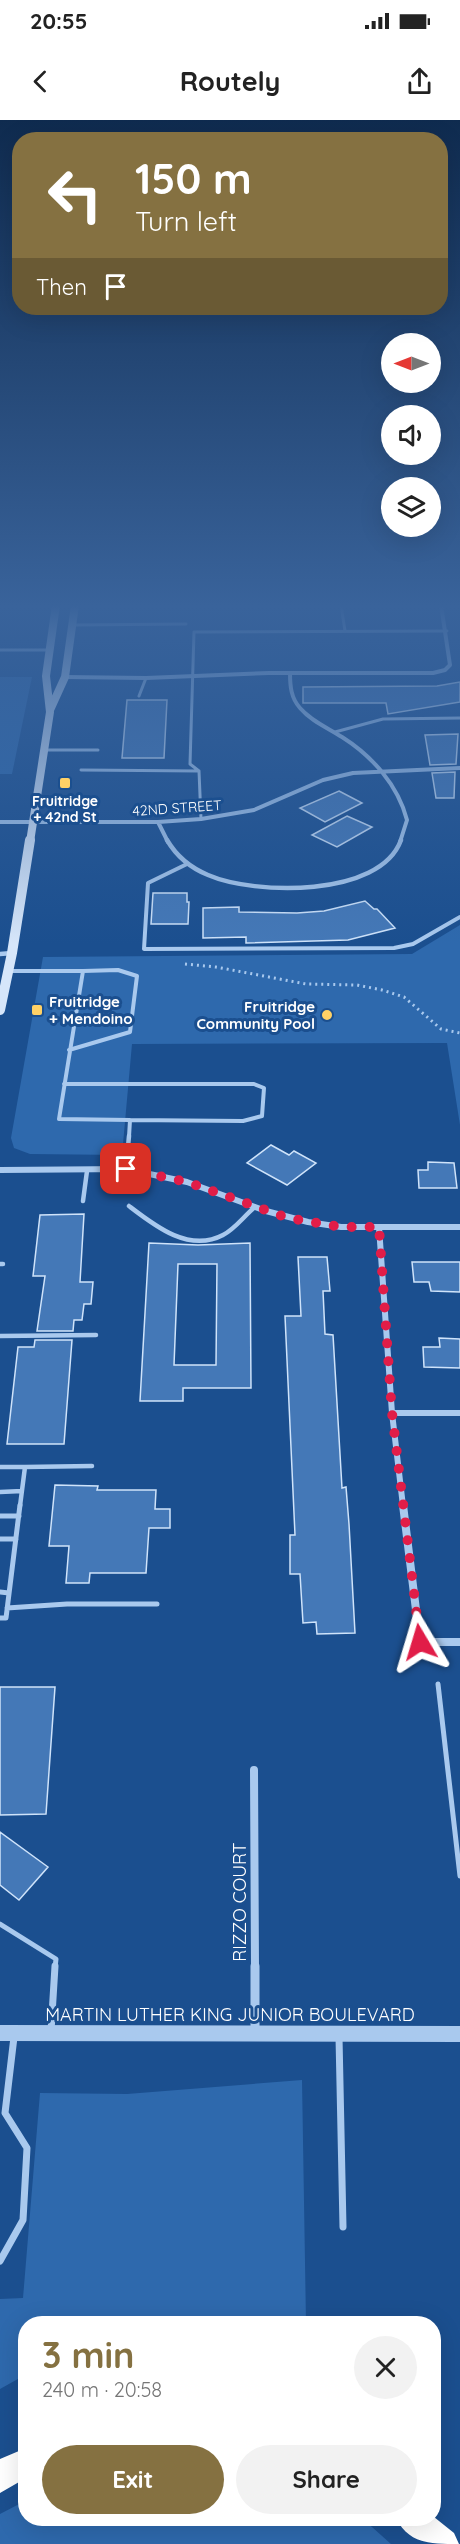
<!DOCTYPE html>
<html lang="en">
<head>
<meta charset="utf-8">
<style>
  :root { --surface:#fff; --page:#f2f2f2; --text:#222; --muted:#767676; --accent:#857141 }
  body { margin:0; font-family:Quicksand,sans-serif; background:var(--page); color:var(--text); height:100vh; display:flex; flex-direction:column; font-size:22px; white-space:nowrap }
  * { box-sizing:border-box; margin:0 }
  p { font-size:20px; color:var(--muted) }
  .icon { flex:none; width:33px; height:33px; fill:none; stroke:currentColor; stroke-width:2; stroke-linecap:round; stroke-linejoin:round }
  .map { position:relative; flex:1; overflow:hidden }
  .drawer { position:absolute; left:18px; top:2196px; width:423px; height:210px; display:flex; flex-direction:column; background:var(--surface); border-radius:24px; box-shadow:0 6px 24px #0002 }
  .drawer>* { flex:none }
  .hud { position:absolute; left:12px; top:12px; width:436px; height:183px; border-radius:24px; box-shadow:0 6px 24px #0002; background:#857141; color:#fff; overflow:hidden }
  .needle { width:39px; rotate:270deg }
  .fabs { position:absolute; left:381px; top:213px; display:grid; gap:12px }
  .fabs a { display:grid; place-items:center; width:60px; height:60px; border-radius:50%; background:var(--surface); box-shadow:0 6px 24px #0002; font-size:30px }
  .pin { position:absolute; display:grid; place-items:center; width:51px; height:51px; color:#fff; margin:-26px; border-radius:12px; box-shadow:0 3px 9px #0006 }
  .me { position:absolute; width:66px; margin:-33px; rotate:353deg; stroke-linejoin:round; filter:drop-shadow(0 0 4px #0008) }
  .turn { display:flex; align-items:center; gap:21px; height:126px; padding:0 24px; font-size:27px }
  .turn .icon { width:78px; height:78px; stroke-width:2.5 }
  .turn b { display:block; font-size:42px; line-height:51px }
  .then { display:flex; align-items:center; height:57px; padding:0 24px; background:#0003; gap:12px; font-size:22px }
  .round { display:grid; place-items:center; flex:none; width:63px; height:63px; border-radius:32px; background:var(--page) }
  .overview { display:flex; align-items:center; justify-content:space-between; height:102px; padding:0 24px }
  h1 { font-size:36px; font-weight:800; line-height:45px; color:var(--accent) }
  .action { display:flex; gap:12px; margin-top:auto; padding:12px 24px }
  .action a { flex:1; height:69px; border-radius:36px; background:var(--accent); color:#fff; font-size:24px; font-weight:800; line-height:69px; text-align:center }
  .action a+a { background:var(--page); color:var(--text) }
  .status { display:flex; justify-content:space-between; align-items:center; height:42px; padding:0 30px; background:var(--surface); direction:ltr }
  .status svg { height:16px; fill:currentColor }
  header { display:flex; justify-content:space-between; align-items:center; height:78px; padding:0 24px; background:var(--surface); font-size:27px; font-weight:800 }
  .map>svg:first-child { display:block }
  .green { fill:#2e69ad }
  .building { fill:#4478b7; stroke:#cfe3fa; stroke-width:1.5; fill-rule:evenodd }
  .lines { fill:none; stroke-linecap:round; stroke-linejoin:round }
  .path { stroke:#a9c9ee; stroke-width:3; stroke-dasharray:2 4; stroke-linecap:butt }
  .service-far4 { stroke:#a9c9ee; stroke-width:3 }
  .service-far3 { stroke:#a9c9ee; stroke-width:4 }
  .service-far2 { stroke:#a9c9ee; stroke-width:4.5 }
  .service-far1 { stroke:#a9c9ee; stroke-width:5 }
  .service { stroke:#a9c9ee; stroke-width:7 }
  .minor-far4 { stroke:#a9c9ee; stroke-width:4 }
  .minor-far3 { stroke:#a9c9ee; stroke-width:4.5 }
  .minor-far2 { stroke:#a9c9ee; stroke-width:6 }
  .minor-far1 { stroke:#a9c9ee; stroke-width:8 }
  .minor { stroke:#a9c9ee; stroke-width:9 }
  .tertiary { stroke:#a9c9ee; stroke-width:16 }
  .secondary-far1 { stroke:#d6e6fa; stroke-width:8 }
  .secondary { stroke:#d6e6fa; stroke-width:10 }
  .motorway { fill:#fff; fill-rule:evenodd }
  .route { stroke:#e11d48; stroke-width:10; stroke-dasharray:0 18 }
  .poi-dot { fill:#ffd166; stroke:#1b4f8f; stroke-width:2 }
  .labels { text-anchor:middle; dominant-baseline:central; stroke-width:6; stroke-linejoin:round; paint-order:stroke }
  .far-poi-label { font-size:14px; font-weight:bold; fill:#fff; stroke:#1b4f8f }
  .far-street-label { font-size:14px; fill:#fff; stroke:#1b4f8f }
  .poi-label { font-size:15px; font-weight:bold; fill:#fff; stroke:#1b4f8f; text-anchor:start }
  .near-street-label { font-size:18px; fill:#fff; stroke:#1b4f8f }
</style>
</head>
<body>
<div class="status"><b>20:55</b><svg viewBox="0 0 49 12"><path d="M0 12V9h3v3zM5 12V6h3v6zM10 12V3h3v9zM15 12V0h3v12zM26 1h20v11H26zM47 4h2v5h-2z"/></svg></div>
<header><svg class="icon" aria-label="back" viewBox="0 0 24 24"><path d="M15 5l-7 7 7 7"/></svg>Routely<svg class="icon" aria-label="share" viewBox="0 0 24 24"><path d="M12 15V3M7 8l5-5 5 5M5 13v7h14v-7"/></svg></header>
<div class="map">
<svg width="460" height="2424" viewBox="0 0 460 2424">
  <rect width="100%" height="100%" fill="#1b4f8f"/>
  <path class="green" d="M0 557H32L12 654H0Z
    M460 805V1005L447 923 132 924 122 1035 30 1034 14 1028 11 1018 43 837 412 834Z
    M302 1960 306 2203 26 2204 25 2255 0 2269V2179L23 2178 40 1973 127 1974Z
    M25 2381 26 2398 363 2399 391 2424H0V2394Z"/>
  <path class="building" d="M460 562V582L388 594 386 583H303V567L437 566Z
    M127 580H167L164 638H122Z
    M458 614 456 644 430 645 425 615Z
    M455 652 454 678H436L432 653Z
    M339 671 362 683 325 702 300 688Z
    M347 696 372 707 337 727 312 715Z
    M153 773H187V782H189L188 804H151Z
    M365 781 374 789H377L395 808 348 820 246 823V817L203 818V788L239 787V792L297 793 324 791Z
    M271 1025 289 1035 294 1031 316 1043 287 1065 247 1043Z
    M428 1042 454 1043 457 1068H419L418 1050H428Z
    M84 1094 80 1162H93L91 1184H84L82 1200H74L73 1211H37L45 1156H33L40 1095Z
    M149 1123 198 1125 250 1123 251 1268H183V1281H140ZM178 1144H217L216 1245H174Z
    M298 1137H327L330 1171H323L325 1214 333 1215 342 1368 346 1367 349 1404 355 1513 317 1514 316 1502 303 1503 300 1454H290V1415H295L285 1196H301Z
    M412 1142H460V1172L431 1171 429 1162H414Z
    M439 1218 460 1219V1248L424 1247 423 1227H440Z
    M35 1220H72L64 1324H7L18 1227H34Z
    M55 1365 98 1366 97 1370H156L155 1389H170V1408H149L146 1453H90L89 1463H66L69 1426H49Z
    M0 1567H55L46 1694 0 1695Z
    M0 1712 48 1747 19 1780 0 1765Z"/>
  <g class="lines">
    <path class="path" d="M185 844 216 847 306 864 357 865 382 870 404 877 441 909 460 913"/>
    <path class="service-far4" d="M341 485 345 511
      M73 505 186 504
      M0 530H49
      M139 576 146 558
      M335 612 383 599 460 598
      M44 630H98
      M81 650 199 651 201 699
      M199 651 190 644 194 512 447 511"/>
    <path class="service-far3" d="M187 744 148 763 144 829 394 828 413 824 460 797
      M9 851H83L59 999 130 1000 129 1017
      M69 930 130 912 137 856 118 850 83 851
      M64 964H254L264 968 262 996 243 1001 130 1000"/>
    <path class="service-far2" d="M126 1049 129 1016
      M134 1068 141 1052
      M83 1081 87 1051
      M129 1086C155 1106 189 1133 223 1115 235 1109 244 1096 255 1087
      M0 1144H3
      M0 1216 96 1215
      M0 1347H25L20 1386
      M25 1347 92 1346
      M0 1372 22 1371"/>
    <path class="service-far1" d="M0 1396H19
      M0 1419H16
      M0 1472 9 1473
      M7 1488 67 1484H157
      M0 1498H6L20 1385
      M438 1564 460 1756
      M0 1804 56 1839 55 1848"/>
    <path class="service" d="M51 1911 55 1846
      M339 1917 343 2107
      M0 2141 23 2100 27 2028 5 1993 14 1917"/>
    <path class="minor-far4" d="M290 553C290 566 291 578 300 588 311 601 328 608 342 617 372 636 398 665 407 700L400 722
      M65 557 146 558 269 553H433L445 550 450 545 441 485
      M0 702H158L201 699 254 690 323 660 353 653 460 648
      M158 702 168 722"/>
    <path class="minor-far3" d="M167 720C177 737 191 748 208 755 254 775 380 778 401 720
      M0 834 12 833"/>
    <path class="minor-far2" d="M0 1050 126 1049 187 1062 266 1091 308 1102 341 1107H460
      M379 1107 392 1293 403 1386
      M392 1293H460"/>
    <path class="minor-far1" d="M403 1385 420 1522H460
      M254 1650 255 1848"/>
    <path class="minor" d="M255 1846V1913"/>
    <path class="tertiary" d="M0 1913 460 1914"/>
    <path class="secondary-far1" d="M50 590 65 557 75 485
      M30 722 50 592 46 556 56 485"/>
    <path class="secondary" d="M0 890 12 833 30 720"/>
    <path class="motorway" d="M26 2328V2358L0 2373V2339Z
      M434 2397 454 2413 459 2424C430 2424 409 2424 396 2398H434Z"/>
  </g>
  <linearGradient id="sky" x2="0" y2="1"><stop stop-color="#0f2b4f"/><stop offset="0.59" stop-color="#39639b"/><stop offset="1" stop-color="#39639b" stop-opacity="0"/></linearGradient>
  <rect width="460" height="824" fill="url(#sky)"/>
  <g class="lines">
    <path class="route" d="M126 1049 187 1062 288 1098 341 1107H379L392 1293 420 1522"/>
  </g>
  <g class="poi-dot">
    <rect x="59" y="657" width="12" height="12" rx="3"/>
    <rect x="31" y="884" width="12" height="12" rx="3"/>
    <circle cx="327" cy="895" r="6"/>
  </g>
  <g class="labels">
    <g class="far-poi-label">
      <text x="65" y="681">Fruitridge<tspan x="65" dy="16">+ 42nd St</tspan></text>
    </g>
    <g class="far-street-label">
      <text transform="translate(177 688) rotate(-4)">42ND STREET</text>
    </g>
    <g class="poi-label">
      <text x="49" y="881">Fruitridge<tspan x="49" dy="17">+ Mendoino</tspan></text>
      <text x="315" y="886" text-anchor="end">Fruitridge<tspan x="315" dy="17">Community Pool</tspan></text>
    </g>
    <g class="near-street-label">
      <text transform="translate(239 1782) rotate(-90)">RIZZO COURT</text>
      <text x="230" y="1894">MARTIN LUTHER KING JUNIOR BOULEVARD</text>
    </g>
  </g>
</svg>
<div class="fabs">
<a><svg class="needle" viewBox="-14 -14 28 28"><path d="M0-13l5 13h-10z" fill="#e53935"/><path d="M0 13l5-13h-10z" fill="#767676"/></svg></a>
<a><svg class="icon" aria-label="sound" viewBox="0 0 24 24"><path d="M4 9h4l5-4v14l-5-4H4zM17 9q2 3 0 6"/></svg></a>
<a><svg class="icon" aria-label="layers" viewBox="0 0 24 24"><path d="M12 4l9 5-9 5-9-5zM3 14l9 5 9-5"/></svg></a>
</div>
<div class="pin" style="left:126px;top:1049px;background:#d93025"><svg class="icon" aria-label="arrive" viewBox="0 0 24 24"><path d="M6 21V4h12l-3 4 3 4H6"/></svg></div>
<svg class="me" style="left:420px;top:1522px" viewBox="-20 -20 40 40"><path d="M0-17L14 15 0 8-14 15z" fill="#e11d48" stroke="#fff" stroke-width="4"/></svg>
<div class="hud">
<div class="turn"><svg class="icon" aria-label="left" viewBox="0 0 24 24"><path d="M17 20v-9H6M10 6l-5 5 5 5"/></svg><div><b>150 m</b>Turn left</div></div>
<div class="then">Then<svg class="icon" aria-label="arrive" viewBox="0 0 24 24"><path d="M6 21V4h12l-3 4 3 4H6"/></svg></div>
</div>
<section class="drawer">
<div class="overview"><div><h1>3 min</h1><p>240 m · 20:58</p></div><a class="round"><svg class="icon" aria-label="close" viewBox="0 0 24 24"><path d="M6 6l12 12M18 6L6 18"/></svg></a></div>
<div class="action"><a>Exit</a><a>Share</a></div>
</section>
</div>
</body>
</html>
